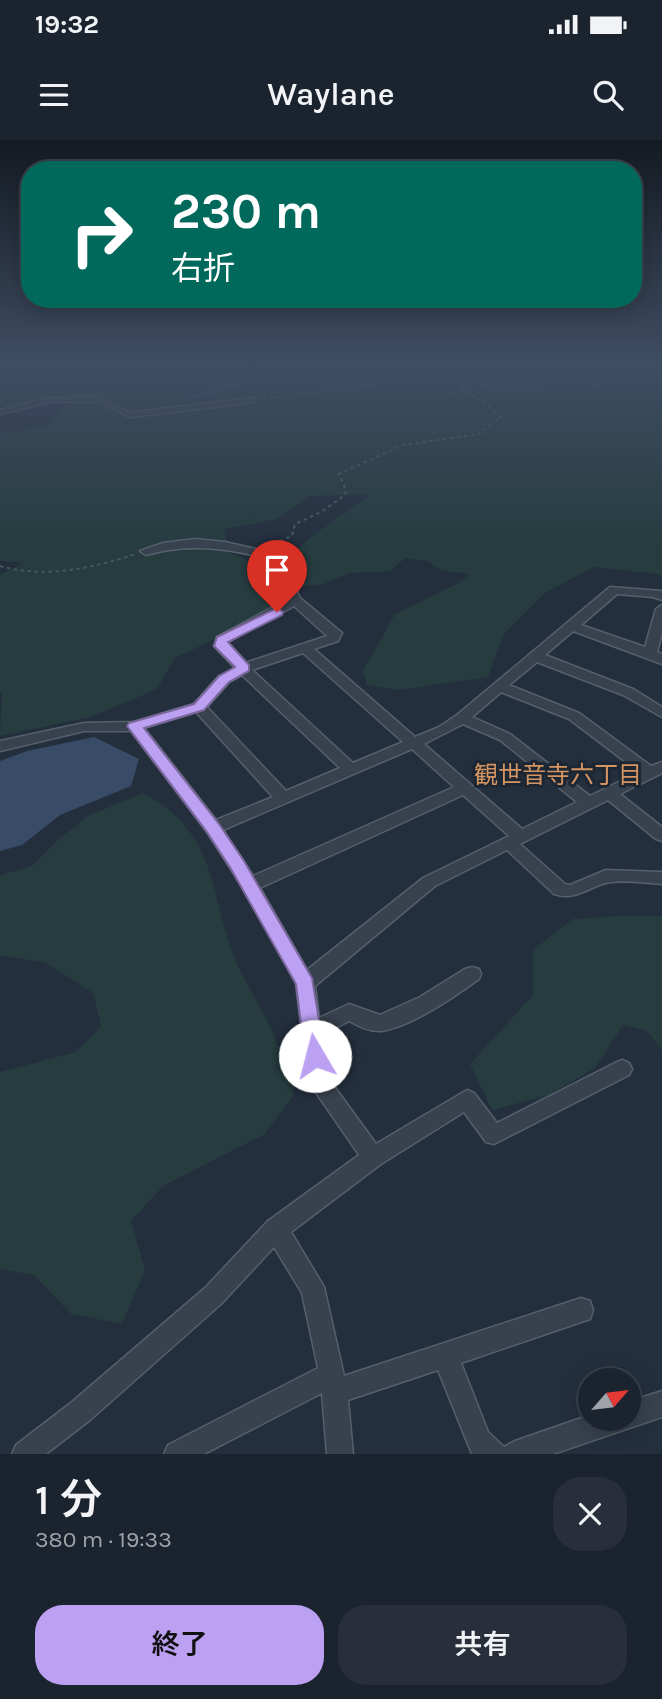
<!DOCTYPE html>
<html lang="ja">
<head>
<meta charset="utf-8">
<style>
  :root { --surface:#1b232e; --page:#282f3a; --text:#f1f3f6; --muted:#a0a4aa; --line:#39404a; --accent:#bca0f2 }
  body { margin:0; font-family:Karla,"Noto Sans JP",sans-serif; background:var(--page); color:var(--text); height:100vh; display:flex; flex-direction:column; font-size:26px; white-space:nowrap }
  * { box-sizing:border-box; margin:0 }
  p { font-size:23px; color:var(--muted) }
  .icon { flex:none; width:38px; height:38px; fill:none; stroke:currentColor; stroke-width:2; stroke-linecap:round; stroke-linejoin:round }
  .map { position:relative; height:1314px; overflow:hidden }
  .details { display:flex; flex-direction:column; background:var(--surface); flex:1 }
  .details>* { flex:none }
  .hud { position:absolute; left:21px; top:21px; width:621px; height:147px; border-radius:28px; box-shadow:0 4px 18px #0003,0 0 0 2px var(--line); background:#00695c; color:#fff; overflow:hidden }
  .needle { width:46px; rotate:62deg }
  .fabs { position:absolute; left:578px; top:1228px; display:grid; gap:14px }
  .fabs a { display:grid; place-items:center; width:63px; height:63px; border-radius:50%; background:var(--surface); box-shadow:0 4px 18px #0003,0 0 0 2px var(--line); font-size:35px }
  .pin { position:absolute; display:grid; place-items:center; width:60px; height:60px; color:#fff; margin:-72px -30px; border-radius:50% 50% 50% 0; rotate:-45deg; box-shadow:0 0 7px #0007 }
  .pin .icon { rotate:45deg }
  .me { position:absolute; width:77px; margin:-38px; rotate:352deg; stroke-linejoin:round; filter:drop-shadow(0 0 5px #0008) }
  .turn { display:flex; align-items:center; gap:24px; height:147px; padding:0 35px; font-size:32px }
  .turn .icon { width:91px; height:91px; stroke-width:2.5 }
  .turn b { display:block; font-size:49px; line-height:60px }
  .round { display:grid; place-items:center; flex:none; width:74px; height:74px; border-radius:28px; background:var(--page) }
  .head { display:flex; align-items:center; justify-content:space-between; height:119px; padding:0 35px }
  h1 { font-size:42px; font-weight:600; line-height:52px }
  .button { display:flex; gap:14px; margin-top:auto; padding:14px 35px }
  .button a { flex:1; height:80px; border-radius:28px; background:var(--accent); color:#111; font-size:28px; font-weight:600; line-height:80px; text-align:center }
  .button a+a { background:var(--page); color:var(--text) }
  .status { display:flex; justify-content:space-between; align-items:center; height:49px; padding:0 35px; background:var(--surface); direction:ltr }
  .status svg { height:19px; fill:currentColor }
  header { display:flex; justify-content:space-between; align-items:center; height:91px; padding:0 35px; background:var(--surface); font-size:32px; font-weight:600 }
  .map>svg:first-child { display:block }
  .green { fill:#263c3f }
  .water { fill:#394c67 }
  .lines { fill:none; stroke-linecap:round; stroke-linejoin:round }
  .stream { stroke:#394c67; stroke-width:2.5 }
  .canal { fill:#394c67; fill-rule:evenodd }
  .lane-casing { stroke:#565f6c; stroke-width:7 }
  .street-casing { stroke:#565f6c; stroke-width:3 }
  .path { stroke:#44595c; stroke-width:2; stroke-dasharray:3.5 3.5; stroke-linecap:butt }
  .lane { stroke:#38414e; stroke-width:5 }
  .street { fill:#38414e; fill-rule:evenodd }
  .route { fill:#bca0f2; stroke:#7a689d; stroke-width:2 }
  .labels { text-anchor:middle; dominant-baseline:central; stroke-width:6; stroke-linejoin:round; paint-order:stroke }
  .neighbourhood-label { font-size:24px; fill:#d59563; stroke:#1d2633 }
</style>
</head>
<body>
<div class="status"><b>19:32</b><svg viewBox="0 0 49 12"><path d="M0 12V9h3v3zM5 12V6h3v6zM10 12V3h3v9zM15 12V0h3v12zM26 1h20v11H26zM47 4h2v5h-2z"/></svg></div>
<header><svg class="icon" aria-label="menu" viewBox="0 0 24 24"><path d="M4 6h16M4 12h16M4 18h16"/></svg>Waylane<svg class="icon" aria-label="search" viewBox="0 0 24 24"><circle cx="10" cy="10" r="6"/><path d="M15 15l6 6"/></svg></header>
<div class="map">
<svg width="662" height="1314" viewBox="0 0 662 1314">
  <rect width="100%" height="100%" fill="#242f3e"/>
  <path class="green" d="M0 223H662V437L658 434 594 427 545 453 503 495 488 537 398 550 367 545 363 531 395 474 459 443 470 434 440 430 428 421 405 418 391 431 351 433 321 445 300 446 288 435 285 421 312 396 371 354 309 356 277 379 225 389 228 412C258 423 265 430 279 458L266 475 175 518 157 549 91 577 0 596 2 553 0 551V435L23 423 0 421V294L47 287 78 256 0 267Z
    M143 653C222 695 208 758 238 826 249 849 263 870 273 893 281 913 287 934 294 955L265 994 163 1046 131 1081 145 1130 122 1184 71 1174 34 1135 0 1129V932L76 912 101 886 93 853 46 823 0 815V735L32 726 59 699 88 676Z
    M620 776H662V910L647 891 623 885 595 928 549 955 492 970 470 924 533 855V810L573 779Z"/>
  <path class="water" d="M94 597 139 619 131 646 60 675 22 705 0 711V621L27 611Z"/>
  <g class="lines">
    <path class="stream" d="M354 234 436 229 461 223"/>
    <path class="canal" d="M233 243 240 245 189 260 185 258Z"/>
    <defs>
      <path id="lane" d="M0 272 47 260 99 259 130 275 253 260"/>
      <path id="street" d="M195 399 225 402 278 414 300 458 342 493 338 501 314 509 415 597 439 587 457 575 610 447 662 451V460L653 457 617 454 581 485 645 507 656 469 662 465V493L657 512 662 514V524L573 491 545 515 633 549 662 567V577L623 555 537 522 509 545 579 573 651 626 662 622V633L620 654 662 687V701L656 699 608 660 520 704 565 744 570 745 606 730 662 732V744C645 743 623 739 606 743 587 748 575 761 554 754L507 710 435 746 315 846 319 878 349 864 380 875 420 857 465 829 472 827 479 829 481 834 479 839C454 857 411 887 381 891 370 892 358 886 349 881L322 895 328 938 376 1004 467 950 474 953 497 983 615 923 622 920 629 923 632 929 629 935 494 1004 486 1002 464 972 381 1024 291 1092 324 1147 344 1236 581 1158 590 1161 593 1170 590 1179 461 1223 488 1292 504 1307 515 1301 590 1275V1279H628V1262L662 1251V1277L553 1314H472L438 1230 348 1260 353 1314H327L322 1253 204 1314H164L168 1305 318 1228 302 1153 274 1107 221 1164 90 1280 46 1314H12L16 1305 72 1262 205 1148 268 1081 359 1015 308 941 296 843 243 748 207 692 131 591H84L0 611V601L84 583 134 582 194 564 219 536 235 528 214 506 217 497 288 459 269 419C226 408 189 403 146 415L140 411 163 403ZM294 466 327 496 245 523 228 505V502ZM303 513 403 602 353 623 252 530ZM242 535 340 628 286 651 207 567 229 542ZM501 552 569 579 639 632 590 656 510 594 472 577ZM196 572 273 657 216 680 144 588ZM463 584 500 600 577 662 522 689 424 604ZM412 609 454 647 253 736 223 690ZM463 655 509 696 423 738 307 830 260 748Z"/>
    </defs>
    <use href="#lane" class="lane-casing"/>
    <use href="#street" class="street-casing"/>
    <path class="path" d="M481 223 492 229 483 246 523 251 544 243 542 235 548 230 600 246 604 244 601 231 596 225 619 227 617 223
      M492 229H488L497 227
      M454 254 474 246
      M263 259 375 245 473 223
      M276 407 280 401 292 396 295 384 321 372 345 355 346 350 339 334 403 305 479 294 501 277 483 261 467 254 459 242 443 232
      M0 426C47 439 91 428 136 414"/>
    <use href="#lane" class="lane"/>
    <use href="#street" class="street"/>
  </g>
  <linearGradient id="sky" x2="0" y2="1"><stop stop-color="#141a22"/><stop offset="0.55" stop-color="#3f4d63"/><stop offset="1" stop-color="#3f4d63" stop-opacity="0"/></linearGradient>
  <rect width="662" height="407" fill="url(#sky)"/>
  <path class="route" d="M277 468 283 472 282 475 228 502 249 525V531L229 542 204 570 144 588 219 684 244 721 312 838 325 916 322 922 315 925 308 922 305 916 296 844 231 729 207 692 127 586 129 583 194 564 219 536 235 527 214 506 217 497Z"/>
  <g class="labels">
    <g class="neighbourhood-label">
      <text x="558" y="635">観世音寺六丁目</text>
    </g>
  </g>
</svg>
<div class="fabs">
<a><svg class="needle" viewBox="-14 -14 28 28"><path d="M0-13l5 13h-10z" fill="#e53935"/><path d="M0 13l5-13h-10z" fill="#a0a4aa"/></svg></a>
</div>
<div class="pin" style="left:277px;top:472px;background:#d93025"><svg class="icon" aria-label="arrive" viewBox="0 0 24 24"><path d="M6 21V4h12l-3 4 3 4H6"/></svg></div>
<svg class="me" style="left:315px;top:916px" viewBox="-20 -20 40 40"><circle r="19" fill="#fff"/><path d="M0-13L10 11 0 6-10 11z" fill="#bca0f2"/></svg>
<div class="hud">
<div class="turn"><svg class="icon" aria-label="right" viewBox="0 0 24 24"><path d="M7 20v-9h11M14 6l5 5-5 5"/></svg><div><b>230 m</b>右折</div></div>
</div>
</div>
<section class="details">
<div class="head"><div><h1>1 分</h1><p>380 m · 19:33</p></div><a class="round"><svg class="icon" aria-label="close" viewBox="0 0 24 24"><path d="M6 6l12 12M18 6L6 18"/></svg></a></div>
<div class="button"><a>終了</a><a>共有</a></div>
</section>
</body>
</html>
